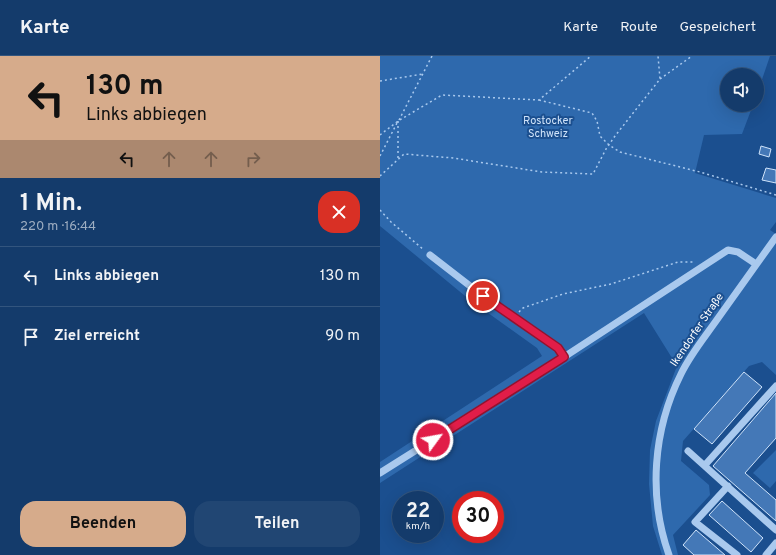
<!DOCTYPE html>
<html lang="de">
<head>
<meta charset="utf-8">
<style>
  :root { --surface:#143b6b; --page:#214673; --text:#f1f3f6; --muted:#9dadc1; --line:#33557e; --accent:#d6ab8b }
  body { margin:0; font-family:Overpass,sans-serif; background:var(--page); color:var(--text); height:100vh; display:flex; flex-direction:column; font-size:15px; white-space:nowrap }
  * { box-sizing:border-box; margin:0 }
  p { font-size:13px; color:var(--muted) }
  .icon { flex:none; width:22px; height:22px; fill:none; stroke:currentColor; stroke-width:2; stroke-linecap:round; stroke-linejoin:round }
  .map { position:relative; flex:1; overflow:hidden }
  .details { display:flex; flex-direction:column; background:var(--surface); width:380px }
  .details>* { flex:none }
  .hud { background:#d6ab8b; color:#111; overflow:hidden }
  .controls { position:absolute; left:340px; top:12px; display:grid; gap:8px }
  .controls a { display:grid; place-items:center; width:44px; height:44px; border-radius:50%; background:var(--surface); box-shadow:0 4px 16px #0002,0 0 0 1px var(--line); font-size:20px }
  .speed { position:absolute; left:12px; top:435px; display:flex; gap:8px; font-size:20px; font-weight:700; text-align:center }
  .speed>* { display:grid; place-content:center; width:52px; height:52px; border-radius:50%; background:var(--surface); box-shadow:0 4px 16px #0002,0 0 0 1px var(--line); line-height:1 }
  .speed small { font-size:10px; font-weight:400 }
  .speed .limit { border:6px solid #d22; background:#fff; color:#111 }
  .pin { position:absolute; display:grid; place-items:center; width:34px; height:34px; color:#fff; margin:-17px; border:2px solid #fff; border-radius:50%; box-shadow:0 1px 4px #0007 }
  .me { position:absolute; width:44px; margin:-22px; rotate:58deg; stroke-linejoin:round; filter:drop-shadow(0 0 3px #0008) }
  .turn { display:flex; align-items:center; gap:14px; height:84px; padding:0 20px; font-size:18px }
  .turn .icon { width:52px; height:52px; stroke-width:2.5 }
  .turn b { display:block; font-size:28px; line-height:34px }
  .lanes { display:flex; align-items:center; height:38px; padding:0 20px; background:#0003; justify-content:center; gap:20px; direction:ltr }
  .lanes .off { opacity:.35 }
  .round { display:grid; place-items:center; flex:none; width:42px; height:42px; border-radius:16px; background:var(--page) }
  .overview { display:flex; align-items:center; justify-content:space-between; height:68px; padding:0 20px }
  h1 { font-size:24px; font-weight:700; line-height:30px }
  .button { display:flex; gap:8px; margin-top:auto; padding:8px 20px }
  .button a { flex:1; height:46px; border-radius:16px; background:var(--accent); color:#111; font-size:16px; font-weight:700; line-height:46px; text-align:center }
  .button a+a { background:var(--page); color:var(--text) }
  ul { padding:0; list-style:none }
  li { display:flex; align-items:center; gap:12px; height:60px; padding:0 20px; border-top:1px solid var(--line) }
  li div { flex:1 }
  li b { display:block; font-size:15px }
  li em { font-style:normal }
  header { display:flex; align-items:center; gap:24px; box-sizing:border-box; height:56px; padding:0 20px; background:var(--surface); border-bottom:1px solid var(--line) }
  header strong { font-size:19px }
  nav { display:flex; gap:22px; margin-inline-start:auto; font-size:14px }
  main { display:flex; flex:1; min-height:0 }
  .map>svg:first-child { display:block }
  .green { fill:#2e69ad }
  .building { fill:#4478b7; stroke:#cfe3fa }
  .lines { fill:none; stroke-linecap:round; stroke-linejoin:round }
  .path { stroke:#a9c9ee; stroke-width:1.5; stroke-dasharray:2 3; stroke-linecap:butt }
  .minor { stroke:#a9c9ee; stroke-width:7 }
  .route-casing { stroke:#92132f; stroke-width:10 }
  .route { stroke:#e11d48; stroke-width:7 }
  .labels { text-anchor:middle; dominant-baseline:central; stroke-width:4; stroke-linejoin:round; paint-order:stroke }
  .park-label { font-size:11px; fill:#cfe3fa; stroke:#1b4f8f }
  .street-label { font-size:11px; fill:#fff; stroke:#1b4f8f }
</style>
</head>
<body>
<header>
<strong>Karte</strong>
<nav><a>Karte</a><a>Route</a><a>Gespeichert</a></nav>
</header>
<main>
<section class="details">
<div class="hud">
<div class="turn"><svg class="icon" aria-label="left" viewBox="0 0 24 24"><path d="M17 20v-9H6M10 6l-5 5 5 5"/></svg><div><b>130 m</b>Links abbiegen</div></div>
<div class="lanes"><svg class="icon" aria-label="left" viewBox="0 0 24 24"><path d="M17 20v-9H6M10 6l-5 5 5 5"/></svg><svg class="icon off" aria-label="ahead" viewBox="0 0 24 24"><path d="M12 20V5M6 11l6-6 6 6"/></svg><svg class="icon off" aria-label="ahead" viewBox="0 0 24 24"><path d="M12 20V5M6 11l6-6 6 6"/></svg><svg class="icon off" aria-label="right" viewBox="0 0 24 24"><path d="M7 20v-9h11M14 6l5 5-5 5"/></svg></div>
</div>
<div class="overview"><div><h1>1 Min.</h1><p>220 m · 16:44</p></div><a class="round" style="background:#d93025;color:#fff"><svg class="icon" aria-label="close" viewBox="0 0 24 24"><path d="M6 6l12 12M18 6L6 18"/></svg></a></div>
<ul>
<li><svg class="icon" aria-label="left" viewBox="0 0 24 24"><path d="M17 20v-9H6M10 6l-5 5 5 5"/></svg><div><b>Links abbiegen</b></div><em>130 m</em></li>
<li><svg class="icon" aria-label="arrive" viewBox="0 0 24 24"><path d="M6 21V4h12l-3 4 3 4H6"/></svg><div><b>Ziel erreicht</b></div><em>90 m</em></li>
</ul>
<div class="button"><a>Beenden</a><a>Teilen</a></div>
</section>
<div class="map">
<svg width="396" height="499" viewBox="0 0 396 499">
  <rect width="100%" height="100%" fill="#1b4f8f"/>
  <path class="green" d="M0 0H390L377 38V19H347V49H373L362 78 324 79 315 117 396 142V166L390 174 396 178V319L382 306 369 310 303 385 301 405 329 429 330 439 293 479 298 499H282L273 470 269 428 270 394 276 365 297 310 264 257 0 427V406L162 300 157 292 90 244 0 170Z
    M396 394V425L390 432 373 417Z"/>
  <path class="building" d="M381 90 391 93 389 101 379 98Z
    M386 112 396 114V127L382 124Z
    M364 316 382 331 332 388 314 373Z
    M396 337V382L365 417 396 444V465L333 410Z
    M342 445 383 482 371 496 329 459Z
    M316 474 345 499H314L303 489Z"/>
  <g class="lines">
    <path class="path" d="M280 23 312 0
      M0 25 43 18
      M159 44 212 57 217 65 220 80 229 89 240 96 320 116 396 139
      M19 64 52 0
      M18 65V103
      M0 79 18 65 62 39 159 44 211 0
      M0 100 17 67
      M0 120 24 98 73 102 162 116 213 118 226 93 235 80 280 23 278 0
      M0 154 11 166 44 194
      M139 256 143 252 183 238 231 228 298 206H315"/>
    <path class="minor" d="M50 199 103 240 178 292 184 301
      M308 395 396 474
      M325 409 396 330
      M0 417 184 301 348 194 358 196 376 208
      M348 430 315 466 357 499
      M289 499C268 440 273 374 301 318 310 299 324 282 336 265 356 237 376 209 396 181
      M386 499 396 487"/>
  </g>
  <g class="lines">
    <defs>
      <path id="route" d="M53 384 184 301 178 292 103 240"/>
    </defs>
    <use href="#route" class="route-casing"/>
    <use href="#route" class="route"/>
  </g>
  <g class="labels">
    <g class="park-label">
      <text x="168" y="65">Rostocker<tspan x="168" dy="13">Schweiz</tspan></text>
    </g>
    <g class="street-label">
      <text transform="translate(317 274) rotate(-56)">Ikendorfer Straße</text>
    </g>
  </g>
</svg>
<div class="controls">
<a><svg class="icon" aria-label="sound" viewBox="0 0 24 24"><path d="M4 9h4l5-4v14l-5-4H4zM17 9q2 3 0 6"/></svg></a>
</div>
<div class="speed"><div>22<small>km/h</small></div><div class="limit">30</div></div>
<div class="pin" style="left:103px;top:240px;background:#d93025"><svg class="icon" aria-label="arrive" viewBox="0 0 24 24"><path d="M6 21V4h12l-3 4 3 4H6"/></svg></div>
<svg class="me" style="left:53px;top:384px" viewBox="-20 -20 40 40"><circle r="17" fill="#e11d48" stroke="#fff" stroke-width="3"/><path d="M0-11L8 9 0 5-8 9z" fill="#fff"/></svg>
</div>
</main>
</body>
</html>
